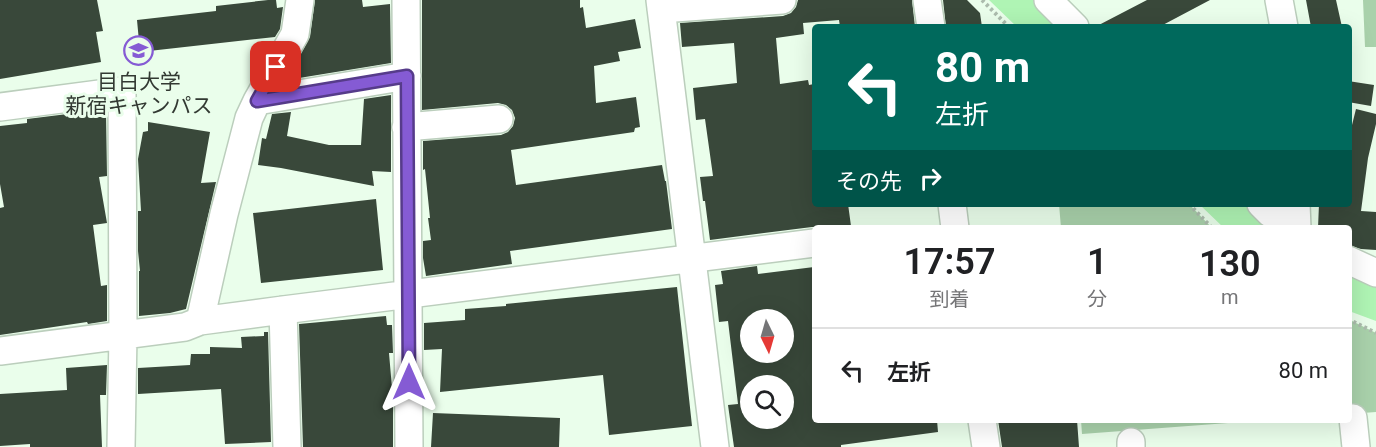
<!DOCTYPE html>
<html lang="ja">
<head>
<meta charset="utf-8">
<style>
  :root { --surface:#fff; --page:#f6f6f6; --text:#202124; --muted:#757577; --line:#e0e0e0 }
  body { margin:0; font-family:Roboto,"Noto Sans JP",sans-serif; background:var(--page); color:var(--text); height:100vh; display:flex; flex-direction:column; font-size:22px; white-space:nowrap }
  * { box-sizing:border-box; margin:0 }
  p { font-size:20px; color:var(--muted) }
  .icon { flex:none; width:33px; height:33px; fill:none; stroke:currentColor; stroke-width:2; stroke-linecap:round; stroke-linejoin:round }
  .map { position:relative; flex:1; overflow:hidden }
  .details { position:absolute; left:812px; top:225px; width:540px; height:198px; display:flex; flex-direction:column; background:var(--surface); border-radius:6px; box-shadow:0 6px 24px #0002 }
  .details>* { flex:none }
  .banner { position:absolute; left:812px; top:24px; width:540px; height:183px; border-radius:6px; box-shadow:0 6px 24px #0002; background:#00695c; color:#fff; overflow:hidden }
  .needle { width:39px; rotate:175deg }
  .controls { position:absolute; left:740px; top:309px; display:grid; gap:12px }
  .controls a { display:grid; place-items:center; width:54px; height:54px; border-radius:50%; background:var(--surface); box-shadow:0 6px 24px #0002; font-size:30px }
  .pin { position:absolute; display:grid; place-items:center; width:51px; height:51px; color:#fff; margin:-26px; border-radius:12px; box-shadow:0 3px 9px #0006 }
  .me { position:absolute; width:66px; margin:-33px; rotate:0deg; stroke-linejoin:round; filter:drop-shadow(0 0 4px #0008) }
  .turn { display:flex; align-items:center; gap:21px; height:126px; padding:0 24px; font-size:27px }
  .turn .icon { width:78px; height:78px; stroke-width:2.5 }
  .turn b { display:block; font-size:42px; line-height:51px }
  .then { display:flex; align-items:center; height:57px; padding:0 24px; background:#0003; gap:12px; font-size:22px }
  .eta { display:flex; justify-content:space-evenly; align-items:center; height:102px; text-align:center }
  .eta b { font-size:36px; font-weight:600; line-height:42px }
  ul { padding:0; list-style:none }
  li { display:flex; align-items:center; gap:18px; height:84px; padding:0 24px; border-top:2px solid var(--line) }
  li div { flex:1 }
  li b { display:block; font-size:22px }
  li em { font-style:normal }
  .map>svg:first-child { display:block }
  .green { fill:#a9d1ab }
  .water { fill:#aff4b4 }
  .building { fill:#39483a; fill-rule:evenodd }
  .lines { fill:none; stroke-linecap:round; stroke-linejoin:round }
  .minor-casing { stroke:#bbcebc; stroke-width:30 }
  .path { stroke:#acbcad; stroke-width:4; stroke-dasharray:3 3; stroke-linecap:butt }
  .minor { stroke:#fff; stroke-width:27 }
  .route-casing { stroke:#563b8a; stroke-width:15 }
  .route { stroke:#855bd4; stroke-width:10 }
  .labels { text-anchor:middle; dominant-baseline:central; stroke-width:6; stroke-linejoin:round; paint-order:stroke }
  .poi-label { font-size:21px; fill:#323932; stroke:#eafeeb }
</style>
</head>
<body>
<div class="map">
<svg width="1376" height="447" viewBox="0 0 1376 447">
  <rect width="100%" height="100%" fill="#eafeeb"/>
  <path class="green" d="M1363 0H1376V47H1365Z
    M1059 204H1189L1212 228H1061Z
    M1348 319 1376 333V412L1349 414Z
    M1081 420H1268L1082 434Z"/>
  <path class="water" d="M989 0H1040L1069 27H1017Z
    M1199 204H1254L1283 228H1224Z
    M1348 268 1376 281V321L1349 311Z"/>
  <path class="building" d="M0 0H97L103 31 96 32 101 62 0 79Z
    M268 0H276L277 8 283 7 280 29 275 37 140 52 137 20 216 11V6Z
    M315 0H362L363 7 390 4 391 63 293 79 291 72 310 37Z
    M422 0H580V8L583 7 586 28 635 19 641 48 618 52 620 61 594 66 596 103 636 97 640 127 635 128 634 132 511 150 516 185 662 165 665 181H666L672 229 510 251 512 264 426 276 423 258V241L431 240 428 218H430L425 169 423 170V141L501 135 508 132 513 126 515 118 512 110 506 105 498 103 422 110Z
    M798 0H912L915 27H840L839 20 803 23 804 34 776 38 780 84 808 80 809 85 814 84V204H848L851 226 836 228 812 227 710 240 705 201H703L700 177 713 176 705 119 696 120 693 88 737 83 734 43 682 47 680 23 783 16 791 13 796 7Z
    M943 0H967L980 13 982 27H946Z
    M1147 0H1210L1159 27H1095Z
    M1306 0H1336L1342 27H1311Z
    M1348 81 1374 85 1371 106 1348 102Z
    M391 95V172L372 171 374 186 281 168 258 165 262 138 266 139 272 114 291 112 287 136 329 145H361L364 99Z
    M1356 109 1376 114V124L1368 158 1361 211 1376 212V250L1361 249 1348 245V228H1318L1319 204H1348V141Z
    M100 110V113L106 112 107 176 99 177 107 223 93 225 101 286 107 285V321L88 324 87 322 0 335V208L4 207 0 184V126L27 123V119Z
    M148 122 210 132 201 183 216 182 186 309 170 313 139 316V271H140L138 251V211H141L138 159 143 132 148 131Z
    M376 199 383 270 261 283 253 213Z
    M757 266 758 274 814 267V420H937L938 432 841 445V447H734L728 405 738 404 728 321 719 322 715 285 723 284 721 271ZM750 320H783V352H750ZM750 386H783V418H750Z
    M677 287 692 426 609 435 603 375 440 392 442 349 424 350V323L465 320V309L506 306V304Z
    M386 316 387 325H392L393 353H389L393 400V447H303L299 324Z
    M264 332H268L271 442 225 444 221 389 138 394V368L190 365 191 354H210V347L242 348 241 337 264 336Z
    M107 365 106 395H100L102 447H30V444L0 446V394L67 390 66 368Z
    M433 413 560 418 559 447H431Z
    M998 420H1033V422L1077 420 1079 447H1002Z"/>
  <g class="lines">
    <defs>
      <path id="minor" d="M406 0 409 447
        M660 0 715 447
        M927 0 931 27
        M1048 0 1075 27
        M1279 0 1284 27
        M661 9 782 0
        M257 101 407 76
        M0 107 122 91 123 335 121 447
        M406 127 499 119
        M952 204 955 228
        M1261 204 1270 213 1293 228
        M1296 204 1297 228
        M1348 260 1376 273
        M283 310 287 447
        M200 321 224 214 249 118 257 101 295 34 300 0
        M0 351 185 327 200 321 283 310 814 243
        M1353 418 1356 447
        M982 420 986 447
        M1131 442V447"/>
    </defs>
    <use href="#minor" class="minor-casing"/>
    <path class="path" d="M982 0 1009 27
      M1189 204 1212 228
      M1348 319 1376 333"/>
    <use href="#minor" class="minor"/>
  </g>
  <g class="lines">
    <defs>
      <path id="route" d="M276 67 257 101 407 76 409 382"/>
    </defs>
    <use href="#route" class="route-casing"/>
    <use href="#route" class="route"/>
  </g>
  <defs>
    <symbol id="university-ring" viewBox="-11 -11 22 22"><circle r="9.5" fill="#eafeeb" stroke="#855bd4" stroke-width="1.5"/><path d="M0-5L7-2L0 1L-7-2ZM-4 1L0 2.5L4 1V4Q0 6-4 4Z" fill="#855bd4"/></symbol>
  </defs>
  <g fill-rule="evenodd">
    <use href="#university-ring" x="122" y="34" width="33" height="33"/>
  </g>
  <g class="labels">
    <g class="poi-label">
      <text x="139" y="82">目白大学<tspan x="139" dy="24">新宿キャンパス</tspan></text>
    </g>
  </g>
</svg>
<div class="controls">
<a><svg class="needle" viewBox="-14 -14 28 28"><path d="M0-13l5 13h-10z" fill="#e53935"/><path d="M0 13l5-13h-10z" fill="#757577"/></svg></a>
<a><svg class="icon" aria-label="search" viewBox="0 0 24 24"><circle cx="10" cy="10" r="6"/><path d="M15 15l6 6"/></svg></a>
</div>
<div class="pin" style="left:276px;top:67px;background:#d93025"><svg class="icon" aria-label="arrive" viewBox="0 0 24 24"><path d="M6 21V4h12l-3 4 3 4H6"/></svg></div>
<svg class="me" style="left:409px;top:382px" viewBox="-20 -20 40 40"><path d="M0-17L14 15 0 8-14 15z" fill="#855bd4" stroke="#fff" stroke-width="4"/></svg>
<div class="banner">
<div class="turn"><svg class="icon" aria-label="left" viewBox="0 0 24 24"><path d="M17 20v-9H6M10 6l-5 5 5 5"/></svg><div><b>80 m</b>左折</div></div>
<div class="then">その先<svg class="icon" aria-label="right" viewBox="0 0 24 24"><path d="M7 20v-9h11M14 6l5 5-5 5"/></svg></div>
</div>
<section class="details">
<div class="eta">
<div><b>17:57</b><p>到着</p></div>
<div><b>1</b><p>分</p></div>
<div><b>130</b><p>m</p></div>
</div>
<ul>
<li><svg class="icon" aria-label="left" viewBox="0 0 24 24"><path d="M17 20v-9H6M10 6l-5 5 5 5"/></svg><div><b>左折</b></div><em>80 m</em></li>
</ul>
</section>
</div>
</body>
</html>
